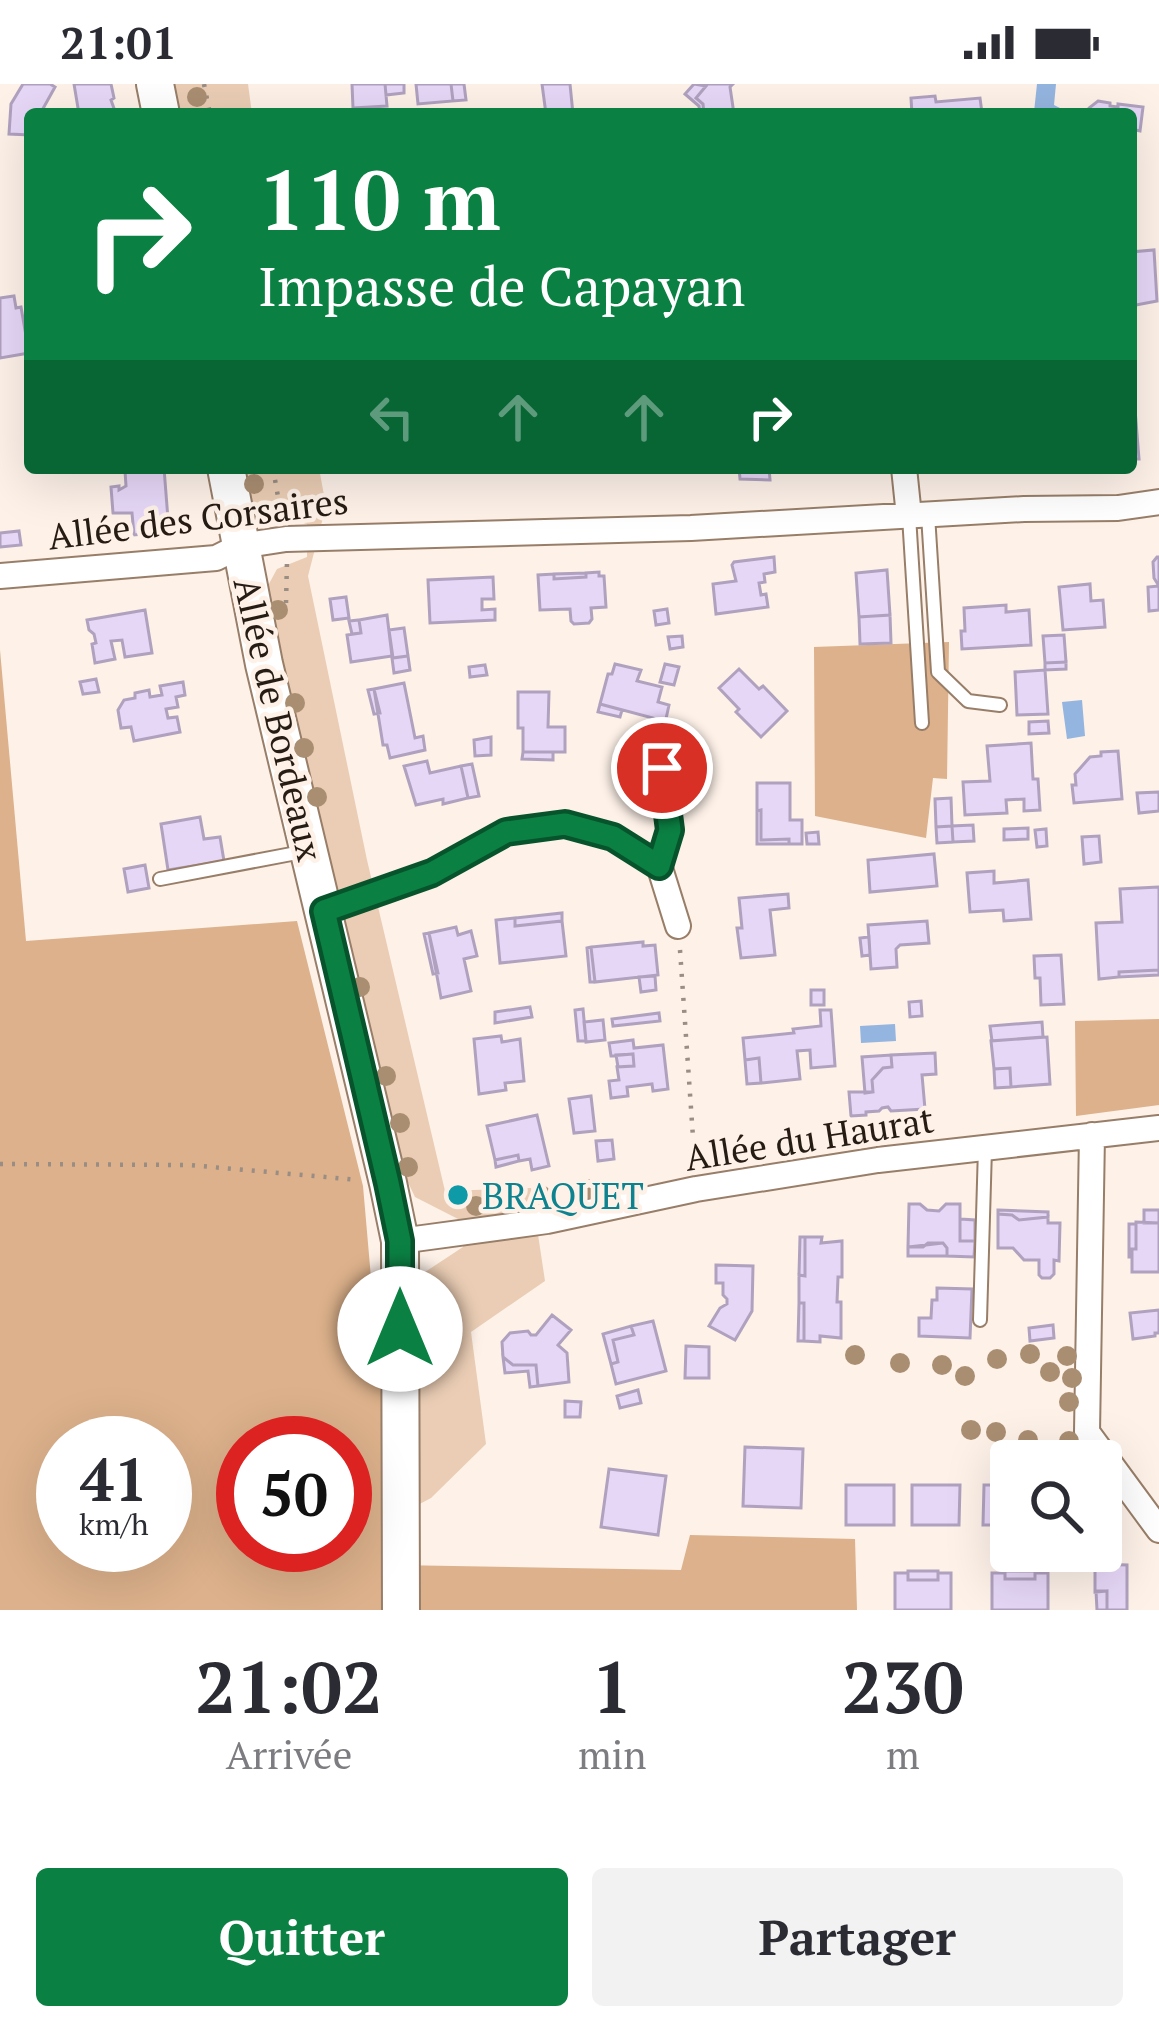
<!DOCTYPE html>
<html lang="fr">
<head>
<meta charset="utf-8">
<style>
  :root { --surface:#fff; --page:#f2f2f3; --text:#2b2b33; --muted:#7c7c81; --accent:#0b8043 }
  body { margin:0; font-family:"PT Serif",serif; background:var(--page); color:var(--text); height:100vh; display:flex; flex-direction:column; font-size:45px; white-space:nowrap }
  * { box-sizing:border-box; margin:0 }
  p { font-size:39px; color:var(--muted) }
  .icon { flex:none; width:66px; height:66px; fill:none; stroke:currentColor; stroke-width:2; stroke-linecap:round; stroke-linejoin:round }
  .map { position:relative; height:1526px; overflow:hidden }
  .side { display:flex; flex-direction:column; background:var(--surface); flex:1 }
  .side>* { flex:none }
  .guide { position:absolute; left:24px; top:24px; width:1113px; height:366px; border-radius:12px; box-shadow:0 12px 48px #0002; background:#0b8043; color:#fff; overflow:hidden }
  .controls { position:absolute; left:990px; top:1356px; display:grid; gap:24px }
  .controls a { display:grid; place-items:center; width:132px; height:132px; border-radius:12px; background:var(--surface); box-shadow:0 12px 48px #0002; font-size:60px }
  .speed { position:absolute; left:36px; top:1332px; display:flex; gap:24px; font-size:60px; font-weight:700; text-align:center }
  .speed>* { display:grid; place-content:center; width:156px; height:156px; border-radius:50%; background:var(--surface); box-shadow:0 12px 48px #0002; line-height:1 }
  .speed small { font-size:30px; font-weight:400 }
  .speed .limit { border:18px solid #d22; background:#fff; color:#111 }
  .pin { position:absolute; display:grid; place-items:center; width:102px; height:102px; color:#fff; margin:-51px; border:6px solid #fff; border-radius:50%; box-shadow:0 3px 12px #0007 }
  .me { position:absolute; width:132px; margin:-66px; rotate:0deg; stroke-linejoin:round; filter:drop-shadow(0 0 9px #0008) }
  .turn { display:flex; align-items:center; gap:42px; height:252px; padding:0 36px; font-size:54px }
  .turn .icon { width:156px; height:156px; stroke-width:2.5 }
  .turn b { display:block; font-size:84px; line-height:102px }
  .lanes { display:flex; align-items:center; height:114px; padding:0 36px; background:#0003; justify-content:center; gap:60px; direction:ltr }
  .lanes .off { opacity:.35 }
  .eta { display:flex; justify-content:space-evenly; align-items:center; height:204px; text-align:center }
  .eta b { font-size:72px; font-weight:700; line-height:84px }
  .action { display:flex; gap:24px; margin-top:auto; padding:24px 36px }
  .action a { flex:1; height:138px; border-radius:12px; background:var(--accent); color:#fff; font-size:48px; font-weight:700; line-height:138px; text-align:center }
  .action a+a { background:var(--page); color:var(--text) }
  .status { display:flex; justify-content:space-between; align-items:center; height:84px; padding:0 60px; background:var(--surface); direction:ltr }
  .status svg { height:33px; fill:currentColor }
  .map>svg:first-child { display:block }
  .green { fill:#eacdb4 }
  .forest { fill:#dcb18b; fill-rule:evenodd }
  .water { fill:#94b5e0 }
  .building { fill:#e6d7f7; stroke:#b0a1bf; stroke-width:3 }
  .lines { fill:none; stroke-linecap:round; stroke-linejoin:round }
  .service-casing { stroke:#987e68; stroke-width:16 }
  .minor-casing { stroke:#987e68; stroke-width:28 }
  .secondary-casing { stroke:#987e68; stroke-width:40 }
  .path { stroke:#998d84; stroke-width:4.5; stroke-dasharray:3 9; stroke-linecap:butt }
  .service { stroke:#fff; stroke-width:12 }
  .minor { stroke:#fff; stroke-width:24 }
  .secondary { stroke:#fff; stroke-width:36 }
  .tree { fill:#aa8e72 }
  .route-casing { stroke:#07532c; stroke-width:30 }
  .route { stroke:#0b8043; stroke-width:21 }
  .culture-dot { fill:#0f9aa8; stroke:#fdf1e8; stroke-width:4.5 }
  .labels { text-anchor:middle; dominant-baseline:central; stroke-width:9; stroke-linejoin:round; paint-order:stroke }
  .street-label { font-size:36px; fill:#271c14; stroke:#fdf1e8 }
  .culture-label { font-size:36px; fill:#0d838f; stroke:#fdf1e8; text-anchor:start }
</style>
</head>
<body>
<div class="status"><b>21:01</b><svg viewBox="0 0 49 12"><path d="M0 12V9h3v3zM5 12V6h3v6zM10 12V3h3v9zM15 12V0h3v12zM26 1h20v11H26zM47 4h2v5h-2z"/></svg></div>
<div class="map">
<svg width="1159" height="1526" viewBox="0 0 1159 1526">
  <rect width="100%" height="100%" fill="#fdf1e8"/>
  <path class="green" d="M175 0H248L252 30H180Z
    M238 384H319L326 422 308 492 367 776 445 1107 531 1104 545 1197 471 1248 486 1360 431 1414 414 1423 416 1210 422 1190 463 1163 462 1137 415 1113 404 1090 264 509 277 485 307 473V440C267 429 246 430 238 384Z"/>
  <path class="forest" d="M949 558 947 695 933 694 926 754 815 732 814 563Z
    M0 566 26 857 297 837 363 1102 396 1481 681 1486 690 1451 855 1455 857 1526H0ZM63 1359H165V1461H63ZM243 1359H345V1461H243Z
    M1159 935V1021L1076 1032 1075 937Z"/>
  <path class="water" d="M1037 0H1056L1054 21 1060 24V30L1034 28Z
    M1082 616 1085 652 1067 655 1062 618Z
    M895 940 896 957 861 959 860 942Z"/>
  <path class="building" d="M23 0H50L55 3 40 30H30V51L9 50 11 20Z
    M74 0H111L114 14 111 16 116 30H79Z
    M352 0H385L387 22 353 24Z
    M385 0H404V9L386 11Z
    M416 0H451L453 17 418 20Z
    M451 0H464L466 16 453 17Z
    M542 0H570L573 30H546Z
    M694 0 706 2 696 14 703 20 704 30H700L699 22 685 10Z
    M704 0H733L730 3 734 30H704L703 20 696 14 706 2Z
    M935 12 936 18 980 14 982 29 988 30H912L911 14Z
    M1098 17 1110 19V22L1118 23V20L1143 23 1140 47 1131 45V30H1088L1089 24Z
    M1154 166 1157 217 1131 222V168Z
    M14 212 16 224 21 223 29 269 0 274V214Z
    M1135 325 1139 375H1131V326Z
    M164 384 169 448 134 451 132 429H113L111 403 119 402V406L126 402 125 387Z
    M739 384H769L770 396 740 395Z
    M19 447 21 461 0 463V449Z
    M774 473 775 488 764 490 765 498 759 499 761 511 766 510 768 523 716 530 713 500 736 497 732 481 734 478Z
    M1157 473H1159V526L1149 527 1148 503 1159 502 1154 494 1153 478Z
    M887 486 890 531 859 533 856 489Z
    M599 488V492H604L606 523 591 524 592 535 589 539 574 540 571 537 570 525 540 526 538 491 554 490V495L586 493V489Z
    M586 489V493L554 495V490Z
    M493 493 494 515H482V526L495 525V536L430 539 428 496Z
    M1090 500 1091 517 1103 516 1105 543 1063 546 1059 503Z
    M346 513 349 534 333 536 330 515Z
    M1006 521V528L1029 526 1031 561 962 565 961 547H965L964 524Z
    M667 525 669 539 656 541 654 527Z
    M145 526 152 569 125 573 122 556 111 557 115 575 95 579 92 560 96 559 94 550 89 546 87 536Z
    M387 531 392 572 351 578 347 551 361 549 359 536Z
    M890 531 891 559 860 560 859 533Z
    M359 536 361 549 352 550 349 537Z
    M404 544 408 572 393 574 389 546Z
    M1064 551 1066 578 1045 579 1043 552Z
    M682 552 683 563 670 565 668 553Z
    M408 572 410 586 394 589 392 574Z
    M1066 578V585L1045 586V579Z
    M615 580 641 586 637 597 662 603 658 618 669 621 664 644 651 641 653 634 600 620 608 590H612Z
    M665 580 679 583 674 601 660 598Z
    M485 581 487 591 470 593 469 583Z
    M739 585 759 605 763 602 787 627 761 653 736 628 739 625 719 604Z
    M1045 586 1048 630 1017 631 1015 588Z
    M96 595 99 608 83 610 80 598Z
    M183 598 185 611 176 613 178 623 166 625 168 634 177 633 180 648 134 657 131 643 121 644 118 626 124 616 135 614V609L149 606 150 613 162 611 160 602Z
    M404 599 415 654 423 652 425 666 390 674 387 661H383L374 605Z
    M374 605 380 629 374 630 368 606Z
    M518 608H549L548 643H565V668H523V644H518Z
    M600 620 622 626 620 633 598 628Z
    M1048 637 1049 649 1029 650V638Z
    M491 653V671L475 672 474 656Z
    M1031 659 1033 695H1038L1040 726 1024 727V715L1006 716 1007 729 965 731 963 698 990 697 987 662Z
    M1118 667 1122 715 1074 719 1072 701H1076L1075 690 1090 673 1101 672V668Z
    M523 668H553V676L522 675Z
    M427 677 430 689 461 682 468 714 443 720V715L416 721 404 682Z
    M472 680 479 712 468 714 461 682Z
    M757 699H790V736H802V760H789V755L761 756V726L757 727Z
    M1159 708V727L1139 729 1137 709Z
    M951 714 952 742 936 743 935 715Z
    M761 726V756L789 755V760H757V727Z
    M200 733 204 755 220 753 224 777 168 786 161 740Z
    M973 741 974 757 953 758 952 742Z
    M952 742 953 758 937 759 936 743Z
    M1028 744V755L1004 756V745Z
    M1046 745 1047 762 1037 763 1035 746Z
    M818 748 819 760H807L806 749Z
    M1099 752 1101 778 1084 780 1082 753Z
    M934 770 937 802 870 808 868 776Z
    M145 781 149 804 128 808 124 785Z
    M994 787V799L1028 796 1031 835 1004 837 1003 826 970 828 967 789Z
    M1159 803V886L1119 888V893L1099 895 1096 839 1122 838 1120 805Z
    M788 810 789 824 770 826 775 871 741 874 737 844H742L739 814Z
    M562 829V837L515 842V834Z
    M515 834V842L562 837 566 872 500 879 496 836Z
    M927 837 929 859 900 861 896 865 897 883 871 885 868 841Z
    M456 843 458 851 471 847 477 872 464 875 471 907 441 914 429 849Z
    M429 849 438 889 433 890 424 850Z
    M869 853 870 871 862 872 860 854Z
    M643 858V862L655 861 658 891 595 898 591 863Z
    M591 863 595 898H590L587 864Z
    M1061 871 1064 920 1041 921 1040 894H1035L1034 872Z
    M1159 886V891L1119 893V888Z
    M655 892 656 906 641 908 639 893Z
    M811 906H824V921H811Z
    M921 917 922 932 910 933 909 918Z
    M530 923 532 933 495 939V928Z
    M583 925 586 957H578L575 926Z
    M820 926H831L835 982 811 984 810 966 797 967 800 995 761 999 759 974 745 976 743 954 794 949 793 945 821 942Z
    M659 929 660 937 613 942 612 935Z
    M603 936 605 956 586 958 584 938Z
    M1042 938 1043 953 992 957 990 942Z
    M501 952 502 958 520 955 524 997 505 999 506 1006 479 1010 474 955Z
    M1047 953 1050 1000 1011 1003 1010 984 994 985 991 957Z
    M633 956 634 964 663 961 668 1005 653 1007 652 1000 627 1003 628 1012 611 1014 609 997 619 996 617 983 634 982 633 970 611 972 609 959Z
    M935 969 936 990 922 991 925 1025 891 1027 888 1023 882 1024 879 1027 866 1028V1031L851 1032 849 1008H873L872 996 883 984 892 983 891 971Z
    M633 970 634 982 618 983 616 971Z
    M891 971 892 983 883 984 872 996 873 1008 865 1009 862 973Z
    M759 974 761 999 747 1000 745 976Z
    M1010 984 1011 1003 995 1004 994 985Z
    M591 1012 595 1047 574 1049 569 1015Z
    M537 1031 549 1082 532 1086 530 1075 519 1077 518 1071 495 1076 487 1042Z
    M612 1056 614 1075 598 1077 596 1057Z
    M518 1071 519 1077 496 1083 495 1076Z
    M909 1120H920L927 1126 939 1127 946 1120H960V1157H975L974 1173 947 1172V1164L943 1159 908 1163Z
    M998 1126 1048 1128V1133L1019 1136 1012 1131 998 1130Z
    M1144 1126H1159V1139H1144Z
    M998 1130 1012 1131 1019 1136 1048 1133V1139H1060L1059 1177 1054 1176V1190L1050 1194H1042L1039 1191V1176H1024L1013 1164H998Z
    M960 1135 975 1136V1157H960Z
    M1136 1138 1159 1139V1188H1132V1165H1136Z
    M1129 1140H1136V1165H1132V1173H1129Z
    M800 1153H805V1192L799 1191Z
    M805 1153H822L821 1159 842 1157V1193H838L837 1218H841V1254L820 1252V1258L804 1257V1219H799V1191L805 1192Z
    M928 1159H943L947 1164V1172H908V1163H923Z
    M716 1181 753 1182 752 1227 735 1256 709 1242 720 1224 727 1220V1215L723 1211V1199H716Z
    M937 1204 972 1205 970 1254 919 1252V1234H931L932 1216H937Z
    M799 1219H804V1257H798Z
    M1159 1226V1249H1155V1252L1133 1255 1130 1229Z
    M552 1231 571 1246 558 1261 567 1269 569 1298 538 1302 536 1281H513L503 1273 502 1258 510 1249 528 1247 531 1251H536Z
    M653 1237 666 1287 616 1300 611 1280 618 1278 613 1256 634 1251 631 1242Z
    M1053 1241 1054 1254 1030 1257 1029 1244Z
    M631 1242 634 1251 613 1256 618 1278 611 1280 603 1250Z
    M686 1262 709 1263V1294H685Z
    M503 1273 513 1281H536L538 1302 530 1303 528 1287 505 1289Z
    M638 1306 641 1319 620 1324 617 1312Z
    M565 1317 581 1318 580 1333H565Z
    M745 1363 803 1365 801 1424 743 1422Z
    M609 1385 666 1392 658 1451 601 1443Z
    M846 1401H894V1441H846Z
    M912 1401H960L959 1441H912Z
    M984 1401H1011V1441H983Z
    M1095 1480 1127 1481V1526H1107V1507L1095 1508Z
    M908 1487H938V1496H908Z
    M1005 1487H1035V1495H1005Z
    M895 1489H908V1496H938V1489H951V1526H895Z
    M992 1489H1005V1495H1035V1489H1048V1526H992Z
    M1096 1507H1107V1526H1097Z"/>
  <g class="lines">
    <defs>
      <path id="service" d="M928 431 938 588 968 617 1000 621
        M909 432 922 639
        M160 795 302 768
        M980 1236 985 1064"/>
      <path id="minor" d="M904 384 909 432
        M0 492 216 474 240 462 286 455 691 444 1024 425 1118 424 1159 418
        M659 781 670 746 661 684
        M324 827 432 789 506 748 565 740 613 753 659 781 678 842
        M1092 1051 1087 1348 1159 1446
        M400 1157 547 1137 696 1105 878 1076 1159 1044"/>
      <path id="secondary" d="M155 0 161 30
        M226 384 264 580 388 1099 400 1157 401 1526"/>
    </defs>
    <use href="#service" class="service-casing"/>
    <use href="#minor" class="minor-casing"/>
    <use href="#secondary" class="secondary-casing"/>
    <path class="path" d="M204 0 210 30
      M273 384 281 430
      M286 519 287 477
      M680 866 695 1082
      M0 1080 189 1081 359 1096"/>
    <use href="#service" class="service"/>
    <use href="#minor" class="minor"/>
    <use href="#secondary" class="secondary"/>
  </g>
  <g class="tree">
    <circle cx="197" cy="13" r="10"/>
    <circle cx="254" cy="400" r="10"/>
    <circle cx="278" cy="526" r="10"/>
    <circle cx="295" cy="619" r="10"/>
    <circle cx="304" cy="664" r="10"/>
    <circle cx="317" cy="713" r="10"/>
    <circle cx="360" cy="903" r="10"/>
    <circle cx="386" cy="992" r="10"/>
    <circle cx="400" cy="1039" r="10"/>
    <circle cx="408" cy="1083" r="10"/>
    <circle cx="590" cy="1105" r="10"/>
    <circle cx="541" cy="1111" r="10"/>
    <circle cx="511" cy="1118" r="10"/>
    <circle cx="476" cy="1122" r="10"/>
    <circle cx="1030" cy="1270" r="10"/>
    <circle cx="855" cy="1271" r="10"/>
    <circle cx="1067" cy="1272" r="10"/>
    <circle cx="997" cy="1275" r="10"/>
    <circle cx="900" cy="1279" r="10"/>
    <circle cx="942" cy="1281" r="10"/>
    <circle cx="1050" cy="1288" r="10"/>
    <circle cx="965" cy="1292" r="10"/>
    <circle cx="1072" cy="1294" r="10"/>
    <circle cx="1069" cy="1318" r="10"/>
    <circle cx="971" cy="1346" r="10"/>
    <circle cx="996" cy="1348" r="10"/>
    <circle cx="1028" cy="1356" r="10"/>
    <circle cx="1069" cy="1357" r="10"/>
  </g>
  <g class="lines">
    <defs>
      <path id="route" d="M400 1245V1157L388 1099 324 827 432 789 506 748 565 740 613 753 659 782 670 746 662 684"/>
    </defs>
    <use href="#route" class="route-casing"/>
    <use href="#route" class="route"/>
  </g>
  <circle class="culture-dot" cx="458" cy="1111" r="12"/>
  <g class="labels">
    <g class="street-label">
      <text transform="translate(198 434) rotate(-7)">Allée des Corsaires</text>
      <text transform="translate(279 635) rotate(77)">Allée de Bordeaux</text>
      <text transform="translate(809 1054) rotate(-9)">Allée du Haurat</text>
    </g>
    <g class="culture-label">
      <text x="482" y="1111">BRAQUET</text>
    </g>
  </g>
</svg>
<div class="controls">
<a><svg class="icon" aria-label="search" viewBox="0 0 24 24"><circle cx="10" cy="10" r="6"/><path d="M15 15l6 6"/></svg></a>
</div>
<div class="speed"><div>41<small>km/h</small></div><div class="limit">50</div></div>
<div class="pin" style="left:662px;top:684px;background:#d93025"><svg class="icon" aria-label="arrive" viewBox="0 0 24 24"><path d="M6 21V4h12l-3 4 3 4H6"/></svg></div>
<svg class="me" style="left:400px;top:1245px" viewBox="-20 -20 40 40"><circle r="19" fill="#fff"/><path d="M0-13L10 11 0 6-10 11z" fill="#0b8043"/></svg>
<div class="guide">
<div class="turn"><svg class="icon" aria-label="right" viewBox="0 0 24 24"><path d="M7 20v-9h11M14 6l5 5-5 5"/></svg><div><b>110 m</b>Impasse de Capayan</div></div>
<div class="lanes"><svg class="icon off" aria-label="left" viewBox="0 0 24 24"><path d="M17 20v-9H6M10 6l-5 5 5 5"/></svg><svg class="icon off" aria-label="ahead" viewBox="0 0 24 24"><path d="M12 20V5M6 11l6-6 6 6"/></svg><svg class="icon off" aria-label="ahead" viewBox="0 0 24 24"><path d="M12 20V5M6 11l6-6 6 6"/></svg><svg class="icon" aria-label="right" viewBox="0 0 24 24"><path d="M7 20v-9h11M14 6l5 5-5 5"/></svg></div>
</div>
</div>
<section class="side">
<div class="eta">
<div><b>21:02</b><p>Arrivée</p></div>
<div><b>1</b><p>min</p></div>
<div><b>230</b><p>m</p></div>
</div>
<div class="action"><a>Quitter</a><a>Partager</a></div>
</section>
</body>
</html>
